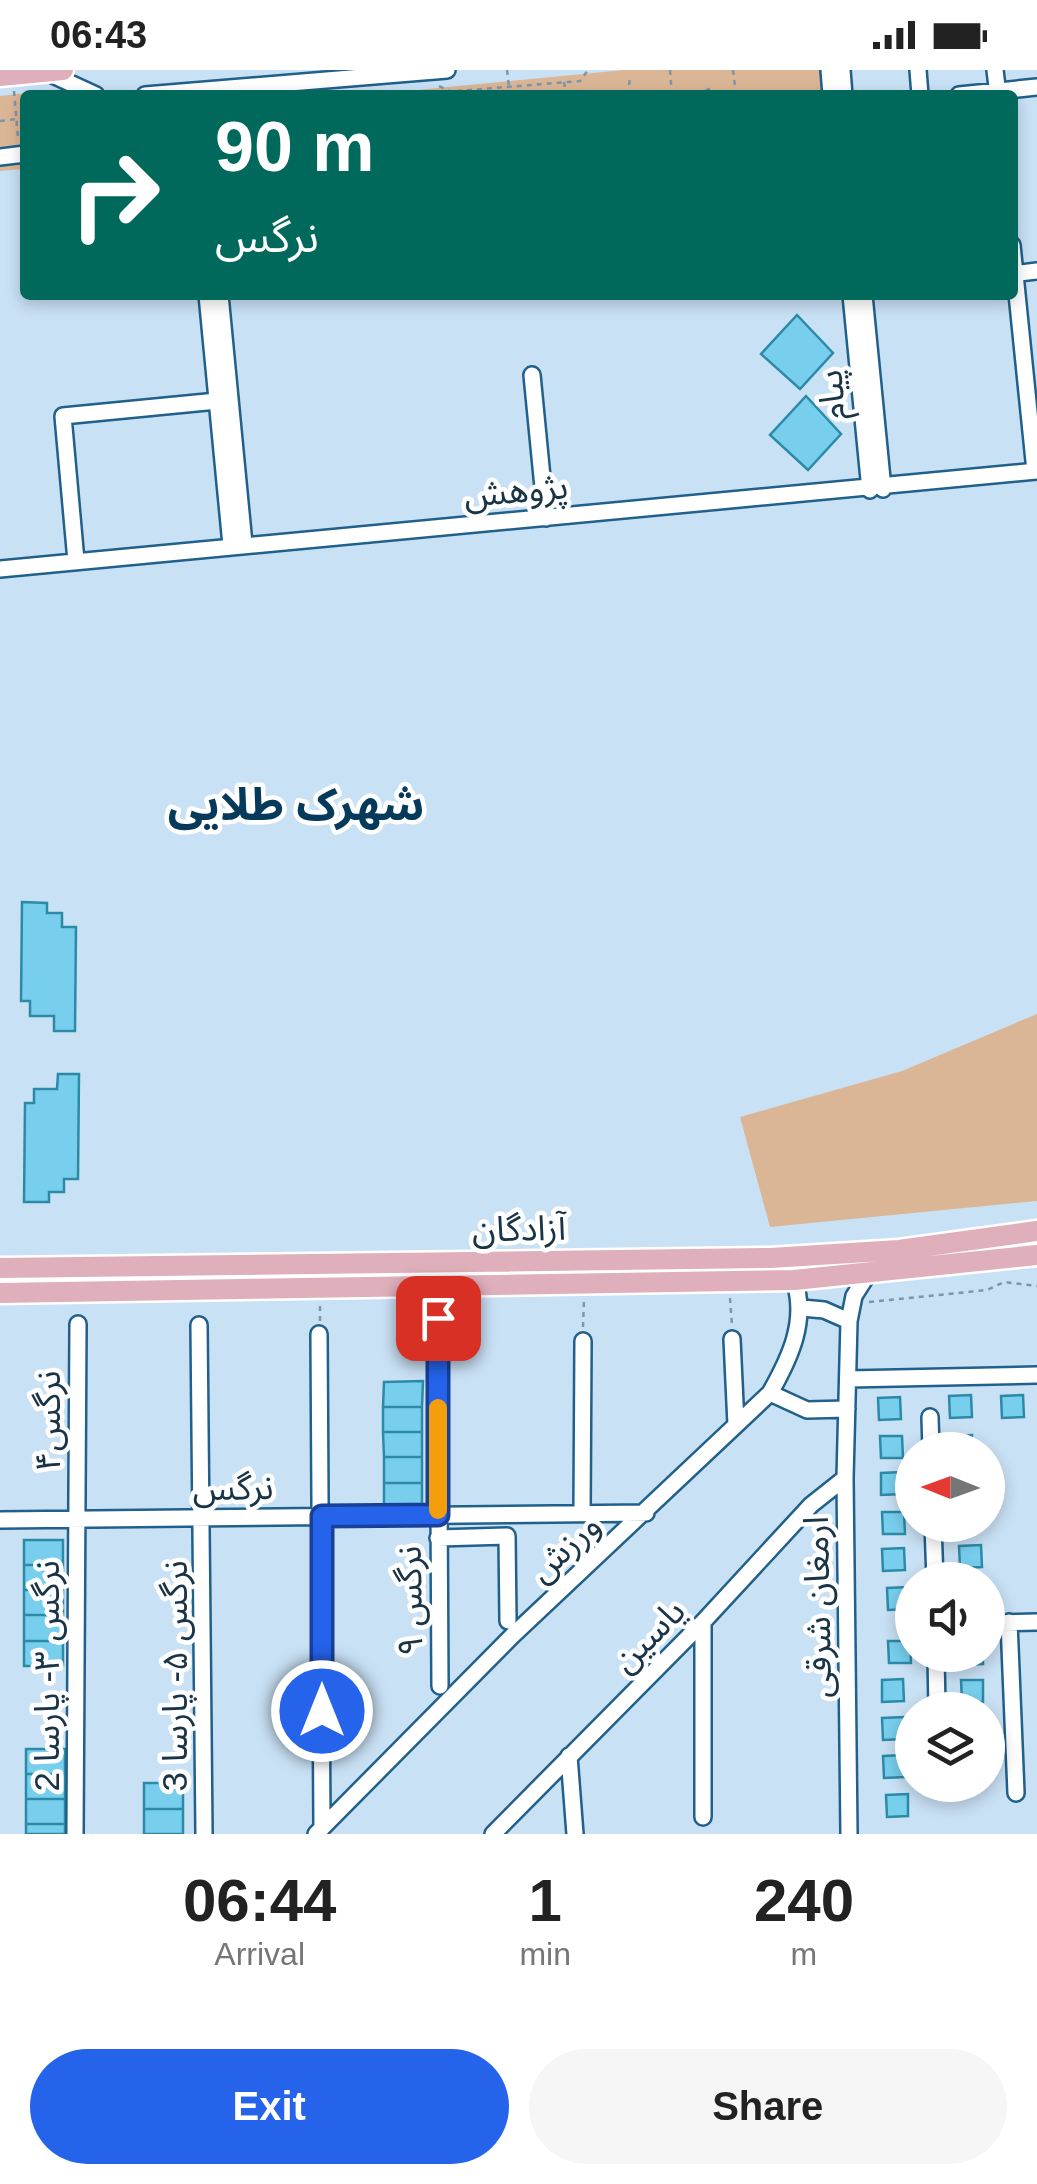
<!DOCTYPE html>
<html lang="en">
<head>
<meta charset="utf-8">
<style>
  :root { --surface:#fff; --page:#f6f6f6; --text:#222; --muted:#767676; --accent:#2563eb }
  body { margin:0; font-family:Helvetica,"Noto Sans Arabic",sans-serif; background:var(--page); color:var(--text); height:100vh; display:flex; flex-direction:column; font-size:38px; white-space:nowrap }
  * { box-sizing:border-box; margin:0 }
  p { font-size:32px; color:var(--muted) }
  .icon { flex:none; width:55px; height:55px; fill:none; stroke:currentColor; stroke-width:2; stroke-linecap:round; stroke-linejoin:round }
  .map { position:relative; height:1764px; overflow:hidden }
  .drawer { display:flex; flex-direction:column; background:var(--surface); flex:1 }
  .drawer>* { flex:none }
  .hud { position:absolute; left:20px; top:20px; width:998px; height:210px; border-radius:10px; box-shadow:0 5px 15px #0003; background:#00695c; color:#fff; overflow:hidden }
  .needle { width:65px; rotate:271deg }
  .fabs { position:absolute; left:895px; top:1362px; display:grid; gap:20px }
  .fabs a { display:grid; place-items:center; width:110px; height:110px; border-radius:50%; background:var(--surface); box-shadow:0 5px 15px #0003; font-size:50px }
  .pin { position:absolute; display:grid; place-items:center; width:85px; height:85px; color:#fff; margin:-42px; border-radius:20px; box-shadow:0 5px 15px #0006 }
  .me { position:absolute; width:110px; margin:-55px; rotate:0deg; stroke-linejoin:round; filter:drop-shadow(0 0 8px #0008) }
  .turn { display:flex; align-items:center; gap:35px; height:210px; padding:0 30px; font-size:45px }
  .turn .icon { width:130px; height:130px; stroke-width:2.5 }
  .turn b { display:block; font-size:70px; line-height:85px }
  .eta { display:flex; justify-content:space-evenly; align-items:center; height:170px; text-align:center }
  .eta b { font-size:60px; font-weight:700; line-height:70px }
  .cta { display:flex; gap:20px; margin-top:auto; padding:20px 30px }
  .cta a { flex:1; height:115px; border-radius:60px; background:var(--accent); color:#fff; font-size:40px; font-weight:700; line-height:115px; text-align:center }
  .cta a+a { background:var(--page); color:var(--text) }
  .status { display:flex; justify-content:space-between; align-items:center; height:70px; padding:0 50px; background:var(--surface); direction:ltr }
  .status svg { height:28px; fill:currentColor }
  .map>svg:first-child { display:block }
  .green { fill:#dbb696 }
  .building { fill:#77cfed; stroke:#2d8aa7; stroke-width:2.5 }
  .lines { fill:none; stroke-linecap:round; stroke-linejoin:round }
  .minor-casing { stroke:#20608b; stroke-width:20 }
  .major-casing { stroke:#fff; stroke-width:25 }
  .path { stroke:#7d96aa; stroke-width:2.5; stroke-dasharray:5 5; stroke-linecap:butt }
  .minor { stroke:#fff; stroke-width:15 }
  .major { stroke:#dfafbc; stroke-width:20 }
  .route-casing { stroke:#184099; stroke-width:25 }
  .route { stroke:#2563eb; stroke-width:18 }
  .slow { stroke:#f59e0b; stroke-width:18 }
  .labels { text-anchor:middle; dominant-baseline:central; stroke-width:9; stroke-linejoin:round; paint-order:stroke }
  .street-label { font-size:35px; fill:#193347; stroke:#fff }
  .district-label { font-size:45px; font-weight:bold; fill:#053a5a; stroke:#fff }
</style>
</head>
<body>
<div class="status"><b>06:43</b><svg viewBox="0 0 49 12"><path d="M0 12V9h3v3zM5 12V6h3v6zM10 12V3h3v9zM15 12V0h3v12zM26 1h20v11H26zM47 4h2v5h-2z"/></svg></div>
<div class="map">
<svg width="1037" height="1764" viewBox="0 0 1037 1764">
  <rect width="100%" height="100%" fill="#c9e1f5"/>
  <path class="green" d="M624 0H822L823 25H366Z
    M71 18 88 25H25V99L0 101V26Z
    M1037 944V1131L770 1157 740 1047 902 1001Z"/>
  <path class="building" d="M797 245 833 283 800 319 761 284Z
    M806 326 841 364 808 400 770 365Z
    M22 832 47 833V843H62V857H76L75 961H54V946H30V931H21Z
    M58 1004H79L78 1109H64V1122H49V1132H24L25 1033H34V1019H57Z
    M423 1311 422 1337H383L384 1312Z
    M971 1325 972 1347 950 1348 949 1326Z
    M1023 1325 1024 1347 1002 1348 1001 1326Z
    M900 1327 901 1349 879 1350 878 1328Z
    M383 1337H422V1362H383Z
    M383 1362H422V1387H384Z
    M972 1365V1380H950V1366Z
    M880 1366H902L903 1388H881Z
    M384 1387H422V1413H384Z
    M902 1402 903 1424 881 1425V1403Z
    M384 1413H422V1438H384Z
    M882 1442H904L905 1464H883Z
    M958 1455H980V1460L959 1461Z
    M24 1470H63V1495H24Z
    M981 1475 982 1497 960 1498 959 1476Z
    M904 1478 905 1500 883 1501 882 1479Z
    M24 1495H63V1520H24Z
    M909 1517 910 1539 888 1540 887 1518Z
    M24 1520H63V1545H24Z
    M24 1545H63V1571H24Z
    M24 1571H63V1596H24Z
    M888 1571H910L911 1593H889Z
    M961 1585H983V1594L961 1595Z
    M903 1609 904 1631 882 1632V1610Z
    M961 1610H983V1632H962Z
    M904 1647 905 1669 883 1670 882 1648Z
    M26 1679H65V1704H26Z
    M905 1685 906 1707 884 1708 883 1686Z
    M991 1686 992 1708 988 1709V1687Z
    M26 1704H65V1729H26Z
    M144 1713H183V1739H144Z
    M908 1724V1746L887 1747 886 1725Z
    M26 1729H65V1754H26Z
    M144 1739H183V1764H144Z
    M26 1754H65V1764H26Z"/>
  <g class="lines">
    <defs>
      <path id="minor" d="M829 0 831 25
        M842 0 844 25
        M918 0 920 25
        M995 0 998 25
        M46 2 96 25
        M145 25 447 0
        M959 25 1037 17
        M0 87 25 84
        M1012 175 1035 401
        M1012 204 1037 201
        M207 225 231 475
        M220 225 244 474
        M851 225 870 420
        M864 225 883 419
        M532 305 546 448
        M76 491 63 346 217 331
        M0 499 1037 401
        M802 1238 824 1240 849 1251
        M438 1248 440 1616
        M199 1255 204 1764
        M319 1264 322 1758
        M732 1269 736 1355
        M848 1309 1037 1305
        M770 1323 807 1340 847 1339
        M930 1347 931 1380
        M582 1443 583 1271
        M0 1450 646 1443
        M933 1455 935 1510
        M438 1468 507 1466 508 1551
        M703 1552V1747
        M1009 1552 1016 1723
        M988 1553 1037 1552
        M936 1585 937 1640
        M569 1686 575 1764
        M75 1764 78 1254
        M316 1764 512 1566 770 1323C790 1288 808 1250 794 1210
        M493 1764 703 1552 811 1435 845 1408
        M849 1764 845 1408 849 1251 854 1226 868 1204"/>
      <path id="major" d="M0 6 63 0
        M0 1198 770 1188 899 1180 1037 1161
        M0 1223 794 1210 1037 1185"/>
    </defs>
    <use href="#minor" class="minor-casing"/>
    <use href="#major" class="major-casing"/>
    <path class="path" d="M507 0 510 25
      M670 0 672 25
      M733 0 736 25
      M564 12 566 25
      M439 16 457 25
      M14 21 18 68
      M457 21 580 11 588 0
      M628 25 630 7
      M666 25H684
      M686 25 710 19
      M0 51 25 48
      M730 1228 732 1255
      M869 1232 987 1220 1004 1212 1037 1216
      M320 1251V1234
      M583 1257 584 1230"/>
    <use href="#minor" class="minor"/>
    <use href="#major" class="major"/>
  </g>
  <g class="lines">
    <defs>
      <path id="route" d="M322 1641V1446L438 1445V1248"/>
    </defs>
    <use href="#route" class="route-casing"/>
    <use href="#route" class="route"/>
    <path class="slow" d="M438 1338V1440"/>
  </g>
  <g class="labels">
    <g class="street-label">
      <text transform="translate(831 325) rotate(-96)">پیام</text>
      <text transform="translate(516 420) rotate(-5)">پژوهش</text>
      <text transform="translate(519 1158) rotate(-1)">آزادگان</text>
      <text transform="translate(47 1351) rotate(-90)">نرگس۴</text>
      <text transform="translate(233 1417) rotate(-1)">نرگس</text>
      <text transform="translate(564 1477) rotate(-43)">ورزش</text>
      <text transform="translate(409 1531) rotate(-91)">نرگس ۹</text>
      <text transform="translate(817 1537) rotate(-91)">ارمغان شرقی</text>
      <text transform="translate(648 1565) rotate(-45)">یاسین</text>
      <text transform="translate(46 1606) rotate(-90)">نرگس ۳- پارسا 2</text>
      <text transform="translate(174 1606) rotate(-90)">نرگس ۵- پارسا 3</text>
    </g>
    <g class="district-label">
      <text x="296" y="734">شهرک طلایی</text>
    </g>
  </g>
</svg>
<div class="fabs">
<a><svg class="needle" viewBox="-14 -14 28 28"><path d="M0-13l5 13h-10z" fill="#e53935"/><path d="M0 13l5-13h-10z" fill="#767676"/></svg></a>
<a><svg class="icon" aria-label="sound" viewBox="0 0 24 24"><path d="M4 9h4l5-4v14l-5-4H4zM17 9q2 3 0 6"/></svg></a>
<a><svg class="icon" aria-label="layers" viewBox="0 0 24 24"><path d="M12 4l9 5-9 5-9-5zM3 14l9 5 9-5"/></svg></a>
</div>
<div class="pin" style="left:438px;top:1248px;background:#d93025"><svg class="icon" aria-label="arrive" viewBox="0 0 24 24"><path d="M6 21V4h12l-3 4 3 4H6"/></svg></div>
<svg class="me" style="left:322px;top:1641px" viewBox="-20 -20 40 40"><circle r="17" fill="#2563eb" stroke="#fff" stroke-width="3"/><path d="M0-11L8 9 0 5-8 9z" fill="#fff"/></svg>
<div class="hud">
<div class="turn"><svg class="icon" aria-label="right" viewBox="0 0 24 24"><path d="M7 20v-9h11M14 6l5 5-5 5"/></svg><div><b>90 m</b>نرگس</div></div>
</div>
</div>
<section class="drawer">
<div class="eta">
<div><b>06:44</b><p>Arrival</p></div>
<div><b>1</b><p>min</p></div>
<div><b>240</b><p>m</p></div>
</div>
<div class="cta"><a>Exit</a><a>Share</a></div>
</section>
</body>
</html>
